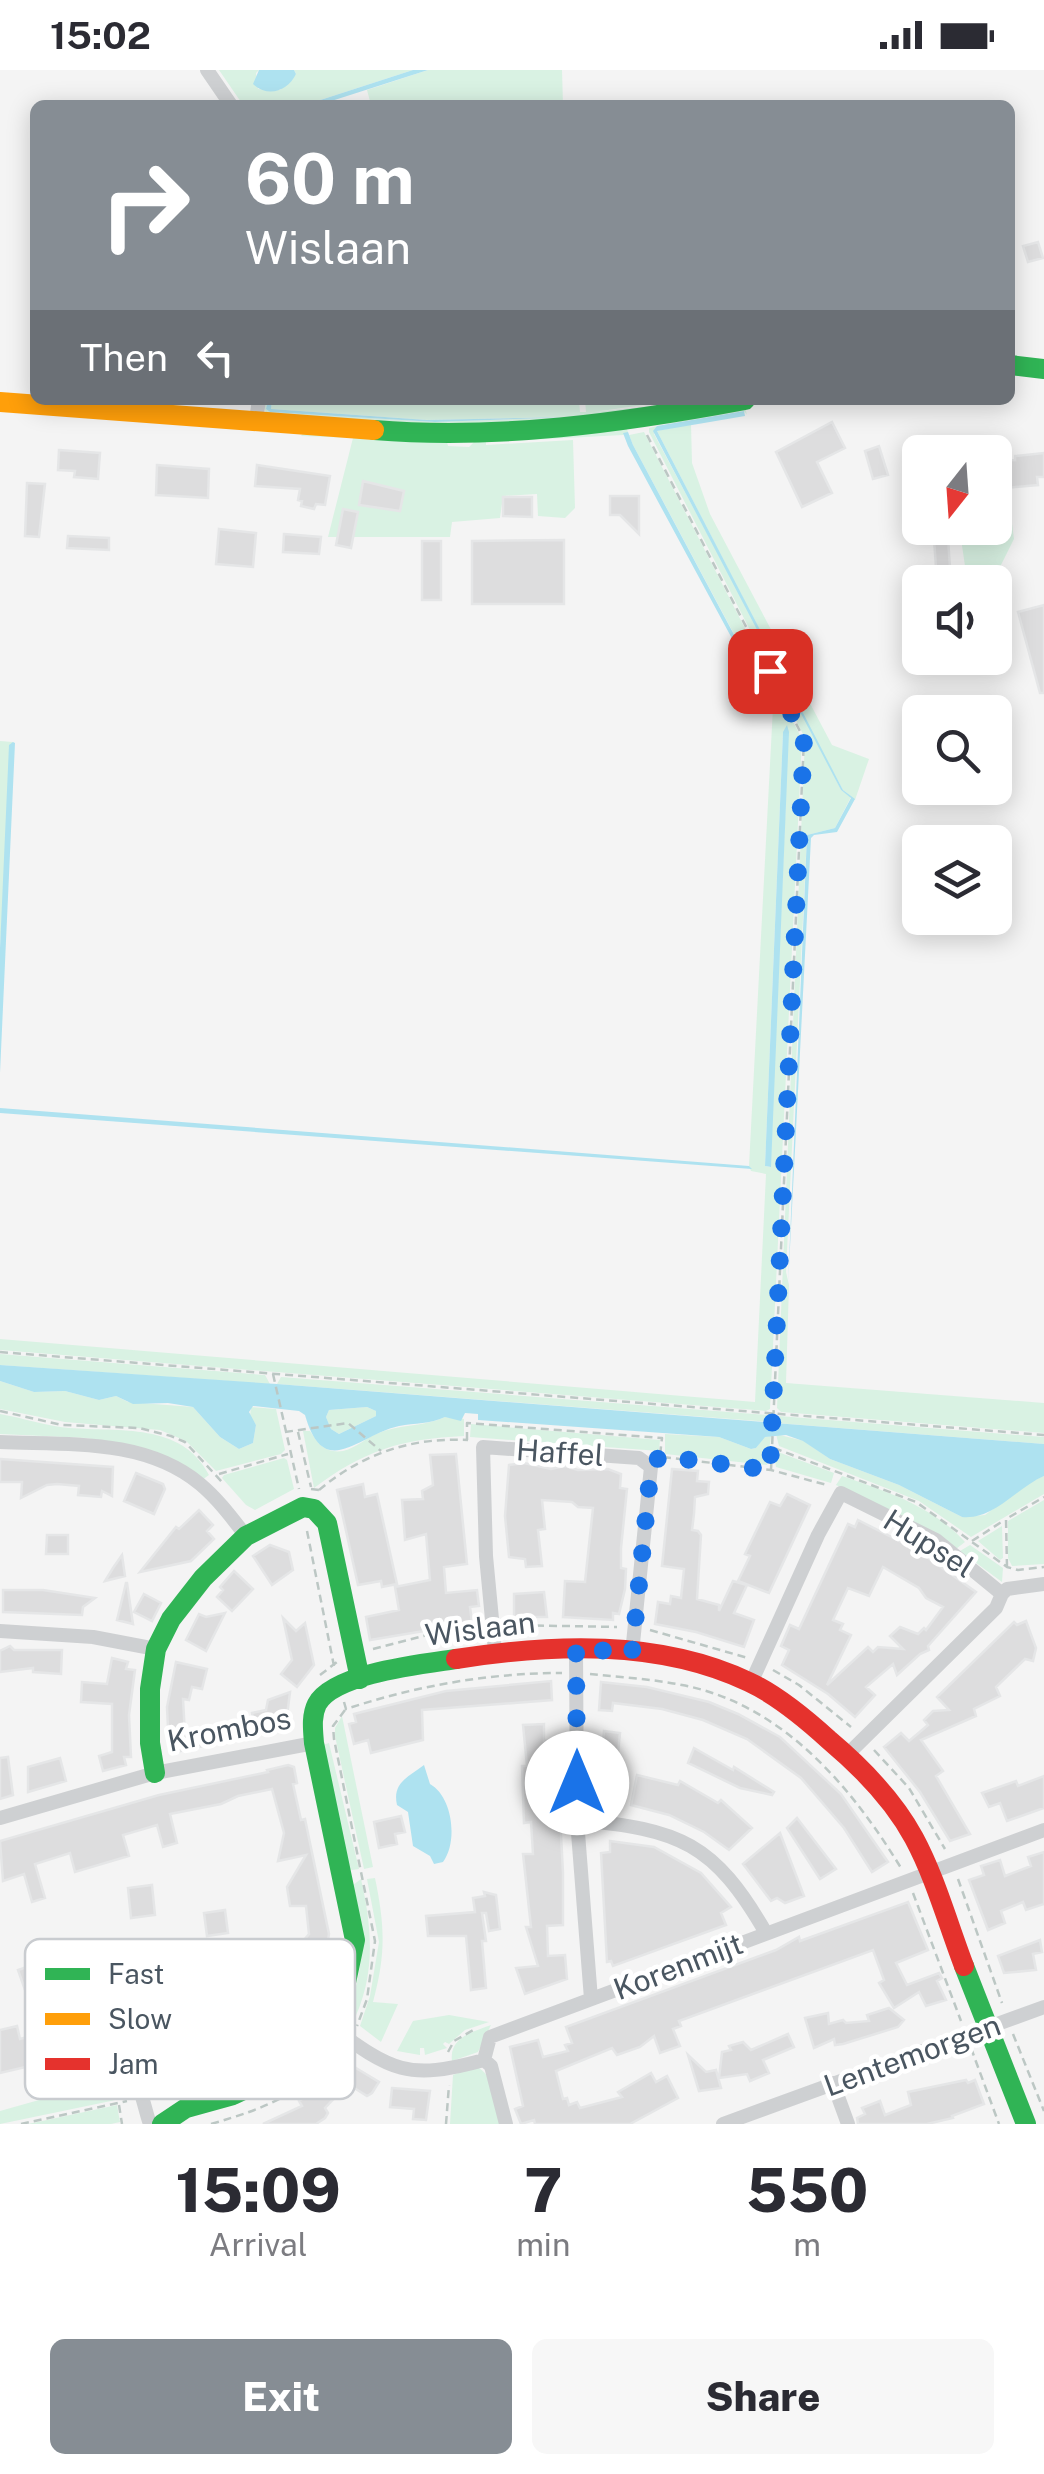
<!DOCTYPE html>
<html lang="en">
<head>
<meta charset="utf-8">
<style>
  :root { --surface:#fff; --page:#f7f7f7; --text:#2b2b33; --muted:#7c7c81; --accent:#868d94 }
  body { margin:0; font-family:"Public Sans",sans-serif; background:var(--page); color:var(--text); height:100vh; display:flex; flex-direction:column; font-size:38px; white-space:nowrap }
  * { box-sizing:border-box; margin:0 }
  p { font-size:32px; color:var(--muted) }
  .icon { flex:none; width:55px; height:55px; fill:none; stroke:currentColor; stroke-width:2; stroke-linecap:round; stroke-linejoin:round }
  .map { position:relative; height:2054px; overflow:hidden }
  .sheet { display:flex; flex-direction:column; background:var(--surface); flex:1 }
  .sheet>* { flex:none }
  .guide { position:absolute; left:30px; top:30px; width:985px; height:305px; border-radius:15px; box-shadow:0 5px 25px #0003; background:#868d94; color:#fff; overflow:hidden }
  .needle { width:65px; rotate:197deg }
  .buttons { position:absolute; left:902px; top:365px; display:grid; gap:20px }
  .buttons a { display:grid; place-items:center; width:110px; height:110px; border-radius:15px; background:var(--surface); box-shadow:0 5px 25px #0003; font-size:50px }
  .pin { position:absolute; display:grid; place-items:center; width:85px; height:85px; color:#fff; margin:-42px; border-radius:20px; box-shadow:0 5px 15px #0006 }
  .me { position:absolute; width:110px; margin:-55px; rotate:0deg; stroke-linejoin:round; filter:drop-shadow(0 0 8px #0008) }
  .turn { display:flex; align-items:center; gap:35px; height:210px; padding:0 50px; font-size:45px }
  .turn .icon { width:130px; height:130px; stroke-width:2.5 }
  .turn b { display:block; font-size:70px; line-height:85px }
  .then { display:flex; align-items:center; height:95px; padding:0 50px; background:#0003; gap:20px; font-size:38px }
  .eta { display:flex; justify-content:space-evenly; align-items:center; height:170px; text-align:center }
  .eta b { font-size:60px; font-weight:800; line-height:70px }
  .button { display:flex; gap:20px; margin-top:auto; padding:20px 50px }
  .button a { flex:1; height:115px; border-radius:15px; background:var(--accent); color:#fff; font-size:40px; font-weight:800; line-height:115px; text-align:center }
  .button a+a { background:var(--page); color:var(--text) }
  .status { display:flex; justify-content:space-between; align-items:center; height:70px; padding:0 50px; background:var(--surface); direction:ltr }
  .status svg { height:28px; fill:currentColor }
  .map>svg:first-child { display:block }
  .green { fill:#d9f2e3; fill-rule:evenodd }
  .water { fill:#aee2f0; fill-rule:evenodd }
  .building { fill:#ddddde; stroke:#e5e6e7; stroke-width:2.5; fill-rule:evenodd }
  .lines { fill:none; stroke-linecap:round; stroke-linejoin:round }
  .path { stroke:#bcc7c4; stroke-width:2.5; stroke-dasharray:8 5; stroke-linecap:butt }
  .street { stroke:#ced0d2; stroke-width:14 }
  .fast { stroke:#30b455; stroke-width:20 }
  .slow { stroke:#ff9f0a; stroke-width:20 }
  .jam { stroke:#e5322d; stroke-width:20 }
  .route { stroke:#1a73e8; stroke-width:18; stroke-dasharray:0 32.4 }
  .labels { text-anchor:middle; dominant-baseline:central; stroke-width:9; stroke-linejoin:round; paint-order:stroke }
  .street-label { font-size:30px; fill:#4a5661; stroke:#fff }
  .key { fill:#fff; stroke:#c9ccd0; stroke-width:2.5 }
  .key-label { font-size:28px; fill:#4a5661 }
</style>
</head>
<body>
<div class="status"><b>15:02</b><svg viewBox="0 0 49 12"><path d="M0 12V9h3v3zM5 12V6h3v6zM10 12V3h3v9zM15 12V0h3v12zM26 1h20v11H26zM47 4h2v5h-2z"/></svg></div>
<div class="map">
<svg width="1044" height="2054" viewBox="0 0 1044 2054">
  <rect width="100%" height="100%" fill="#f4f4f4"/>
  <path class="green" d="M219 0H259L256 3 258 19 280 20 296 4 294 0H413L305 35H243Z
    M428 0H562L563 35H371L367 20Z
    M262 330H268L266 339 270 342 435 352 569 347 427 350 271 339 272 330H579L580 342H586L585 330H677L594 342 713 330 557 353 400 355 266 343Z
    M745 337 747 345 744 341 657 356 654 364 788 615 657 361 691 354 692 393 710 444 832 675 869 689 855 730 843 720 824 685 841 720 851 727 835 758 807 765 786 1202 789 1215 786 1313 1044 1333V1363L781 1342 777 1338 805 668 649 362V358Z
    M626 357 628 362 623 365 486 372V375L573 370 575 438 565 448 538 446 537 424 503 426 500 448 452 452 450 467H328L353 368 301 366 305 361 447 372 448 376 469 377 478 368Z
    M644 362 802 669 770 1339 766 1341 0 1280V1269L755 1332 766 1104 751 1101 749 1096 773 637 633 375 629 365ZM783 662 786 726 770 1097 765 1096Z
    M920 420V458H995V440L1011 446 1014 469 1000 497 976 500 965 496 960 462 945 461 918 470 917 424Z
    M0 671 13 672 0 878Z
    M0 1284 265 1305 270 1314 0 1295Z
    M281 1307 768 1345 771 1352 277 1314Z
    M0 1311 34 1322 65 1321 99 1330 116 1326 128 1332 193 1337 220 1367 239 1379 253 1373 256 1355 250 1346 251 1337 276 1339 285 1380 281 1384 216 1401 186 1371 160 1360 65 1352 0 1339Z
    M367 1337 376 1341V1346L339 1364 331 1359 326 1347 329 1340Z
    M0 1344C23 1348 46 1356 69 1358 119 1362 182 1352 209 1405L202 1410 136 1377 86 1368 0 1364Z
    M779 1346 1044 1367V1374L776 1353Z
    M445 1347 464 1349V1366C401 1369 365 1380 314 1418L303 1361H310C316 1370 321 1379 333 1381 350 1384 362 1370 376 1364 399 1354 423 1357 445 1347Z
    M471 1354 660 1370 659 1381 470 1367Z
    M665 1364 719 1367 751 1379 756 1378 764 1367 771 1366 767 1395 665 1384Z
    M776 1364 804 1371 830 1389 899 1415 962 1447 985 1445 1030 1412 1044 1406V1424L971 1467 919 1431 779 1376Z
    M778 1382 834 1403 831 1413 776 1397 774 1384Z
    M284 1388 287 1390 294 1419 255 1440 246 1435 222 1408 224 1405Z
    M842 1406C886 1421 934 1437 965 1472L956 1479 904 1447 836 1415Z
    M1044 1430V1494L1012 1496 1008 1488V1451Z
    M1002 1456 1003 1488 1000 1490 978 1471Z
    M970 1475 1003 1498 1002 1512 960 1481Z
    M342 1646 373 1797 364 1799 335 1666V1658Z
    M329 1673 359 1799 352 1800 348 1797 323 1675Z
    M375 1808C385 1856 386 1884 373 1932L398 1934 381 1972 360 1956 370 1926 379 1872 367 1809Z
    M361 1809C373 1862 376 1909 350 1958L345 1956 343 1950C366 1905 365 1862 353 1815Z
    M449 1945 489 1952 465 1960 449 1974 445 1972 443 1974 447 1978 425 1985 424 1978H420V1985L397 1981 413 1951Z
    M491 1955 478 1982 452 1991C449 1967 473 1962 491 1955Z
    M117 1990 123 1991 135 2026 0 2054V2041L71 2021 67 2009Z
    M475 1996C495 2004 496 2034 501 2054H450L453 2005Z
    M117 2035 120 2052 111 2054H28Z"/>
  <path class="water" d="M259 0H294L296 4C288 21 268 28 253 14Z
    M413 0H428L319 35H305Z
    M268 330H272L271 339 427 350 570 347 435 352 270 342 266 339Z
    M744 341 745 346 657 361 843 720 855 729 837 762 814 765 811 768 788 1216 807 765 835 758 851 728 841 720 653 361 657 356Z
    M628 362 633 375 773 638 769 637 628 376 623 363Z
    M787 655 789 662 771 1097 765 1096 783 662Z
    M13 672 15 673 0 1003V878L9 675Z
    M0 1038 749 1096 752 1099 0 1043Z
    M0 1295 277 1314 1044 1374V1406C1016 1418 994 1450 962 1447L899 1415 830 1389 803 1371 786 1365 765 1367 756 1378 751 1379 719 1367 478 1350V1344L465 1343 461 1351 445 1347C430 1354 415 1353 399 1356 358 1365 324 1412 305 1345L299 1341 253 1336 249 1342 256 1355 253 1373 239 1379 220 1367 193 1337 168 1333 133 1334 116 1326 99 1330 65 1321 34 1322 0 1311ZM367 1337 376 1341V1346L339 1364 331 1359 326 1347 329 1340Z
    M424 1695 430 1714C453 1727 458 1772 443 1792L434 1794 430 1786 413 1776 408 1742 397 1735C392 1713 408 1707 424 1695Z"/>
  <path class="building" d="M1038 172 1043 188 1028 192 1023 176Z
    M832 352 845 378 817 392 832 423 802 437 776 382Z
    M879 376 888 405 873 409 865 381Z
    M59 380 100 383 98 409 74 407 75 401 58 400Z
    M1044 383V407H1037L1038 415 995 419V391L1015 390V386Z
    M157 395 209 399 208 428 156 425Z
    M257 395 330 406 325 435 316 434 314 439 301 436 302 431 298 430 300 419 255 416Z
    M363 411 404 421 400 441 359 435Z
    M27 413 45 414 39 467 25 466Z
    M610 426H639V464L620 445H610Z
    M503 427H532V447L503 446Z
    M343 439 358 442 351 478 336 475Z
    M219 459 256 463 253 497 216 494Z
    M284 464 321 467 319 484 283 482Z
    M68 466 109 468V480L67 478Z
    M948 468 951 512H937L934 469Z
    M564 470V534H472V471Z
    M422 471H441V530H422Z
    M1044 535V623H1040L1018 542Z
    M456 1384 467 1494 444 1497 446 1523 477 1520 479 1536 470 1537 472 1553 370 1570 366 1547 399 1540 395 1517 430 1510 426 1464 405 1470 402 1430 423 1429 422 1421 433 1415 430 1385Z
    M0 1389 113 1397 112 1426 102 1421 101 1427 78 1425 79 1416 57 1414 47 1415 21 1428 22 1412H0Z
    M524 1393 551 1399 565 1396 578 1400 608 1399 621 1404 620 1418 627 1419 621 1478V1498L626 1499 625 1519 619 1544 613 1543V1550L563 1547 565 1511 585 1512 593 1438 578 1437 572 1432 542 1430 545 1459 538 1460 542 1496 526 1497 525 1489 509 1487 505 1446 509 1395Z
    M672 1399 698 1401 697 1411 709 1412 708 1424 695 1427 694 1444 692 1460 698 1461 701 1465 697 1529 719 1535V1541L733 1511 747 1515 734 1543 754 1550 744 1577 696 1562 655 1554 658 1532 670 1534 671 1526 681 1528 684 1499 662 1496Z
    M136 1403 163 1414 165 1419 154 1444 124 1431Z
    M363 1414 365 1427 377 1424 397 1514 382 1517 381 1511 358 1515 337 1420Z
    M787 1424 810 1435 769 1523 738 1511 750 1486 745 1484 770 1432 780 1436Z
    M199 1440 213 1455 207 1461 214 1469 191 1491 140 1502 176 1457 179 1459Z
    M858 1450 917 1480 976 1522 928 1576 929 1580 920 1584 897 1605 893 1594 866 1617 875 1625 855 1647 828 1624 782 1595 789 1580 781 1576 790 1555 799 1559 848 1454 855 1457ZM883 1497 919 1518 926 1528 943 1537 926 1560 924 1558 918 1564 900 1557 890 1566 903 1579 878 1577 873 1582 868 1577 827 1615 851 1565 840 1560 843 1554 833 1550 848 1518 869 1526Z
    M47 1465H68V1484H46Z
    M270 1475 289 1482 293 1500 272 1515 253 1486Z
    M122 1485 125 1506 105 1511 113 1498Z
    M234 1501 253 1519 232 1541 217 1527 223 1520 220 1517Z
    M126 1513H127L133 1554 117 1550Z
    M3 1520H43L95 1528 83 1537 82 1545 3 1542Z
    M544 1522 547 1547H514V1524Z
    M144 1524 161 1533 152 1551 134 1542Z
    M225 1543 206 1581 186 1570 199 1544 206 1547Z
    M283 1548 296 1561 305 1553 314 1595 297 1617 281 1604 292 1590Z
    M1026 1551 1036 1578 1033 1591 1025 1589 996 1617 1000 1626 974 1639 976 1646 921 1670 943 1701 936 1706 970 1764 950 1771 920 1722 884 1677 901 1663 909 1671 928 1655 924 1650 933 1641 949 1640 937 1627 1014 1552 1017 1555Z
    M10 1576 14 1580H62L61 1604 33 1602V1598L0 1602V1581Z
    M112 1588 128 1592 126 1599 135 1600 129 1645 131 1687H124L126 1695 103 1701 99 1686 112 1682V1634L81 1632 82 1612 107 1614Z
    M176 1592 207 1599 202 1619 192 1617 189 1630 183 1629 185 1665 200 1663 203 1676 176 1682 175 1678H169L167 1637Z
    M551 1611 552 1630 422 1640 423 1670 371 1683 368 1670 354 1674 349 1654 356 1652 354 1644 446 1621Z
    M601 1612 647 1617 709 1632 738 1644 780 1667 841 1724 888 1792 872 1802 844 1758 801 1708 747 1669 703 1650 662 1639 613 1633 612 1641 599 1640Z
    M290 1622 286 1654 282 1658 256 1664 252 1643 266 1640 268 1630Z
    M544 1654V1671L556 1670 563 1803V1855L547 1856 548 1886 565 1885 567 1909 525 1924 516 1898 538 1896 526 1857H531L523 1784H533L531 1752 524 1753 522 1696H527L523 1655Z
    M604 1661 620 1663 614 1722H599Z
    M694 1678 733 1700 734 1697 774 1722 772 1725 740 1718 688 1693Z
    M8 1687 13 1725 0 1729V1688Z
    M60 1688 66 1711 28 1722V1697Z
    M288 1695 294 1697 297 1713 293 1714 301 1750 305 1749 329 1864 324 1891H304V1911L321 1919 313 1935 305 1932 297 1934 288 1945 274 1934 278 1922 288 1917 303 1898 272 1890V1876L298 1877 309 1864 306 1836H290L287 1817 306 1785 278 1791 284 1763 272 1719 238 1726 221 1734 170 1744 177 1773 163 1777 157 1755 123 1765 129 1786 75 1802 70 1783 35 1794 45 1828 32 1832 24 1804 3 1811 0 1771 159 1725 268 1702 267 1700Z
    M637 1705 678 1715 680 1711 718 1733 721 1730 752 1758 729 1780 704 1762 669 1745 631 1735Z
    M1044 1706V1738L1007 1751 1000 1733 989 1737 982 1723 1016 1711 1018 1716Z
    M401 1746 405 1762 395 1764 397 1774 379 1778 374 1752Z
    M797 1748 836 1799 820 1809 787 1758Z
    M780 1763 804 1826 785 1833 777 1828 771 1831 743 1794Z
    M610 1771 654 1777 701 1803 731 1837 721 1843 726 1855 613 1896 611 1891 607 1892 601 1783 610 1782Z
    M1044 1782V1834L1026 1840 1023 1832 1001 1841 1005 1853 988 1860 969 1810 984 1805 981 1796 1000 1790 1005 1806 1031 1796 1028 1787Z
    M152 1815 155 1845 131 1848 128 1818Z
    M484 1822 496 1825 500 1859 489 1861 486 1843H482L486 1871H482L486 1918 471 1920 466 1866H428L426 1846 475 1842 473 1828 485 1826Z
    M908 1832 928 1880 896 1893 907 1915 939 1903 942 1908 937 1911 946 1930 926 1936 919 1922 894 1938 879 1913 884 1910 873 1880 679 1951 681 1956 673 1959 680 1976 660 1983 654 1966 640 1977 617 1985 612 1978 556 2001 563 2029 567 2028 569 2035 577 2032 580 2038 622 2027 618 2022 651 2003 656 2012 667 2006 678 2028 630 2054H535L534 2050 521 2054 515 2039 523 2036 510 1977 538 1970 543 1987 568 1981 565 1975 572 1973 566 1957 776 1880 799 1867 800 1871Z
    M225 1840 228 1863 207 1866 204 1843Z
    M1040 1870 1042 1882 1033 1884 1036 1900 1004 1903 998 1886Z
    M35 1894 42 1914 25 1920 18 1900Z
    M889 1938 904 1950 898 1957 843 1974 835 1975 834 1969 814 1978 805 1948 828 1943 829 1954 843 1950 846 1953 869 1951 867 1945Z
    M17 1956 20 1969 31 1966 38 1994 0 2003V1960Z
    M788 1964 794 1977 763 1990 769 2003 750 2011 747 2004 719 2008 722 1982 731 1980 729 1976 743 1972 751 1980Z
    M688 1985 706 2002 716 2000 721 2018 699 2021Z
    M351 1995 379 2012 372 2023 367 2026 348 2014 325 2038 328 2043 325 2048 316 2054H263L302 2036 299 2031 319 2018 340 1996 346 2003Z
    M966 2010 968 2013 975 2010 984 2034 952 2046 953 2048 927 2054H858L857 2048 865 2044 862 2038 880 2031 885 2045 911 2035 908 2022Z
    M392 2018 430 2021 426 2050 413 2049 414 2039 390 2037Z"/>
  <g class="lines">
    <path class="path" d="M647 365 804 669 771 1400
      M0 1282 1044 1365
      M273 1304 299 1419
      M0 1341 62 1355 139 1358 171 1366 185 1372 222 1412
      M285 1362 348 1353 381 1381
      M298 1362 311 1417
      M467 1370V1353L662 1368 660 1385
      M774 1378 916 1432 1007 1497 1018 1500 1044 1497
      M663 1387 771 1400 827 1415
      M219 1404 288 1384
      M311 1419 319 1420
      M319 1420C362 1384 411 1367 468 1370
      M307 1461 334 1596
      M972 1471 1003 1451
      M1007 1497 1006 1449 1044 1427
      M510 1555 617 1557
      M650 1560 748 1588
      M373 1579 443 1561 477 1558
      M773 1600 799 1615 851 1657
      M590 1604C620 1607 652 1609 682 1615 782 1634 851 1716 901 1798
      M320 1605 337 1592
      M344 1632 346 1639C416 1616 488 1603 562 1603
      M345 1640 333 1656 334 1669 375 1871 367 1929 357 1956
      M874 1680 909 1718 945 1779
      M958 1809 1002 1933
      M913 1823 961 1951
      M1013 1964 1044 2041
      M971 1978 999 2054
      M448 1982 454 1971 475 1959
      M158 2020 283 1976
      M119 2035 122 2054
      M21 2054 127 2031
      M211 2054C266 2038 299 2025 339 1983
      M446 2054 449 2015"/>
    <path class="street" d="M207 0 231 35
      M256 350 259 330
      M0 1372C67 1375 145 1368 200 1414 218 1429 232 1448 246 1466
      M1002 1524 1007 1519 1044 1514
      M0 1561 93 1567 156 1579
      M576 1578 577 1750 591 1929
      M495 1581 486 1486 483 1377 639 1388 651 1397 632 1583
      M751 1613 818 1465 841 1423 936 1470 1002 1524
      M849 1683 996 1538 1002 1524
      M0 1748 155 1703 314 1673
      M577 1750C680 1759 714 1773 766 1863
      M330 1956C392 2001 407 2011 484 1990
      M484 1990 490 1967 1044 1760
      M484 1990 491 1996 506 2054
      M65 1999C79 1995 99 1985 113 1984 136 1984 143 2036 150 2054
      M833 2013 848 2054
      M723 2054 1044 1937"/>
    <path class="fast" d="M1010 295 1044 299
      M374 360C499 370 622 353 745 330
      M155 1703 150 1673V1619L156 1579 171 1549 203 1508 246 1466 303 1437 314 1439 327 1453 360 1609
      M964 1896 1026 2054
      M162 2054 186 2038 233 2025 282 2002 319 1967 344 1922 355 1870 314 1673C313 1660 311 1646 317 1634 334 1603 423 1594 456 1589"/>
    <path class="slow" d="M0 332 374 360"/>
    <path class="jam" d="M456 1589C552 1574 659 1569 749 1612 777 1625 806 1649 829 1670 861 1697 894 1731 914 1768 935 1807 948 1854 964 1896"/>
  </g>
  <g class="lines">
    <path class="route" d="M577 1713 576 1578 632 1583 651 1397 660 1386 770 1400 804 669 770 601"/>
  </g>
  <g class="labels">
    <g class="street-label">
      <text transform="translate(560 1382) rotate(4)">Haffel</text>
      <text transform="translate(929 1473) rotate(32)">Hupsel</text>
      <text transform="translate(480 1558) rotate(-7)">Wislaan</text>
      <text transform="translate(229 1659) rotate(-11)">Krombos</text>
      <text transform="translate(678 1896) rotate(-21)">Korenmijt</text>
      <text transform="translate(912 1985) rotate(-20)">Lentemorgen</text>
    </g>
  </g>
  <rect x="25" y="1869" width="330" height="160" rx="15" class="key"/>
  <rect x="45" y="1898" width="45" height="12" fill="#30b455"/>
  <rect x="45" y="1943" width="45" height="12" fill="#ff9f0a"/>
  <rect x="45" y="1988" width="45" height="12" fill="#e5322d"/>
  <g class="key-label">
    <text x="108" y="1914">Fast</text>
    <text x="108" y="1959">Slow</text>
    <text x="108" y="2004">Jam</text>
  </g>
</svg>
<div class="buttons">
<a><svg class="needle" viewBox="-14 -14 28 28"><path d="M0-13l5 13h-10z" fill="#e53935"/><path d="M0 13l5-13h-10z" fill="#7c7c81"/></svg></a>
<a><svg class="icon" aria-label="sound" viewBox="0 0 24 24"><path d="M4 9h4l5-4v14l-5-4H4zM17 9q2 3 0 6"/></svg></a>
<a><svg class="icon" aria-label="search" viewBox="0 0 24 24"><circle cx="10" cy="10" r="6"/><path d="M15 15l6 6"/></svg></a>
<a><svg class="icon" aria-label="layers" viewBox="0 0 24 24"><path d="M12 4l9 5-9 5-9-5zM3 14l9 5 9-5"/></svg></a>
</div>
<div class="pin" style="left:770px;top:601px;background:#d93025"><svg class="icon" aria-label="arrive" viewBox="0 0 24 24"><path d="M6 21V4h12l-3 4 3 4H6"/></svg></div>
<svg class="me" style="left:577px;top:1713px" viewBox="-20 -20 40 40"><circle r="19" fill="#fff"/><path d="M0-13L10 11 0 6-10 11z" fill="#1a73e8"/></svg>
<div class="guide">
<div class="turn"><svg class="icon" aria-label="right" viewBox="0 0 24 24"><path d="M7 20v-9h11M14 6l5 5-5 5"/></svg><div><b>60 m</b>Wislaan</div></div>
<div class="then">Then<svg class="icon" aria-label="left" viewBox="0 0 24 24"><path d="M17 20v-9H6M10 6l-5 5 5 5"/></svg></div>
</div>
</div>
<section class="sheet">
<div class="eta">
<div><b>15:09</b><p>Arrival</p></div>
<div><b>7</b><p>min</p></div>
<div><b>550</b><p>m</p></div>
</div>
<div class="button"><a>Exit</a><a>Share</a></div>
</section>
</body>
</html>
